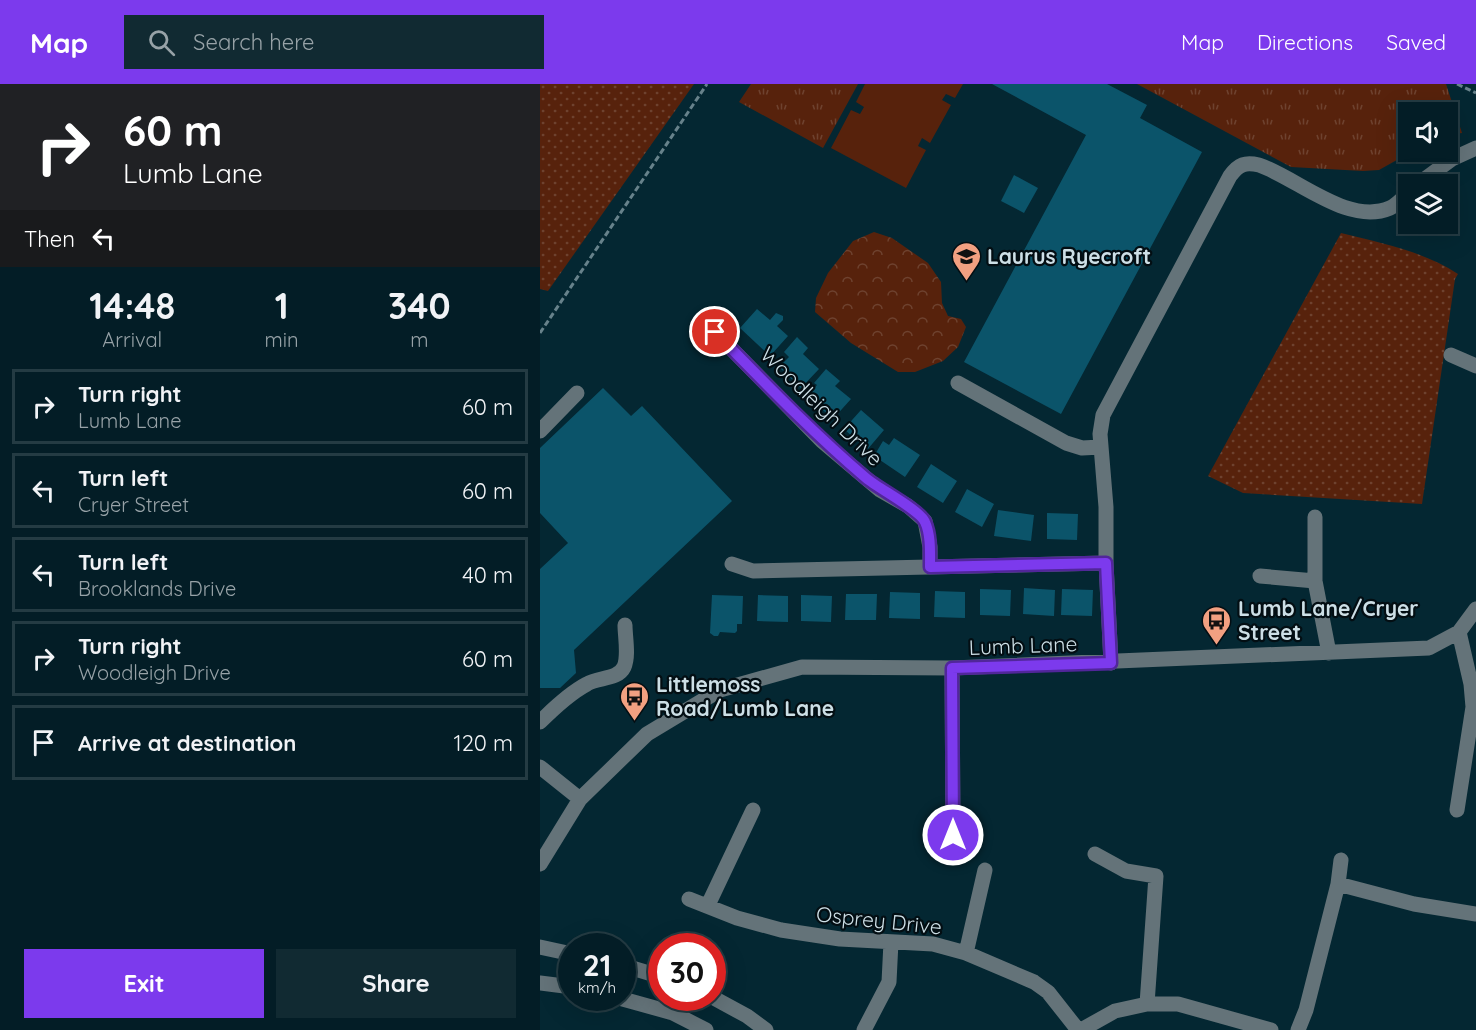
<!DOCTYPE html>
<html lang="en">
<head>
<meta charset="utf-8">
<style>
  :root { --surface:#031d26; --page:#112a32; --text:#f1f3f6; --muted:#97a2a7; --line:#243b43; --accent:#7c3aed }
  body { margin:0; font-family:Quicksand,sans-serif; background:var(--page); color:var(--text); height:100vh; display:flex; flex-direction:column; font-size:22px; white-space:nowrap }
  * { box-sizing:border-box; margin:0 }
  p { font-size:20px; color:var(--muted) }
  .icon { flex:none; width:33px; height:33px; fill:none; stroke:currentColor; stroke-width:2; stroke-linecap:round; stroke-linejoin:round }
  .map { position:relative; flex:1; overflow:hidden }
  .drawer { display:flex; flex-direction:column; background:var(--surface); width:540px }
  .drawer>* { flex:none }
  .guide { background:#202124; color:#fff; overflow:hidden }
  .buttons { position:absolute; left:858px; top:18px; display:grid; gap:12px }
  .buttons a { display:grid; place-items:center; width:60px; height:60px; border-radius:0px; background:var(--surface); box-shadow:0 6px 24px #0002,0 0 0 2px var(--line); font-size:30px }
  .speed { position:absolute; left:18px; top:849px; display:flex; gap:12px; font-size:30px; font-weight:700; text-align:center }
  .speed>* { display:grid; place-content:center; width:78px; height:78px; border-radius:50%; background:var(--surface); box-shadow:0 6px 24px #0002,0 0 0 2px var(--line); line-height:1 }
  .speed small { font-size:15px; font-weight:400 }
  .speed .limit { border:9px solid #d22; background:#fff; color:#111 }
  .pin { position:absolute; display:grid; place-items:center; width:51px; height:51px; color:#fff; margin:-26px; border:3px solid #fff; border-radius:50%; box-shadow:0 2px 6px #0007 }
  .me { position:absolute; width:66px; margin:-33px; rotate:0deg; stroke-linejoin:round; filter:drop-shadow(0 0 4px #0008) }
  .turn { display:flex; align-items:center; gap:21px; height:126px; padding:0 24px; font-size:27px }
  .turn .icon { width:78px; height:78px; stroke-width:2.5 }
  .turn b { display:block; font-size:42px; line-height:51px }
  .then { display:flex; align-items:center; height:57px; padding:0 24px; background:#0003; gap:12px; font-size:22px }
  .eta { display:flex; justify-content:space-evenly; align-items:center; height:102px; text-align:center }
  .eta b { font-size:36px; font-weight:800; line-height:42px }
  .button { display:flex; gap:12px; margin-top:auto; padding:12px 24px }
  .button a { flex:1; height:69px; border-radius:0px; background:var(--accent); color:#fff; font-size:24px; font-weight:800; line-height:69px; text-align:center }
  .button a+a { background:var(--page); color:var(--text) }
  ul { padding:0; list-style:none }
  li { display:flex; align-items:center; gap:18px; height:75px; margin:0 12px 9px; padding:0 12px; border:3px solid var(--line); border-radius:0px }
  li div { flex:1 }
  li b { display:block; font-size:22px }
  li em { font-style:normal }
  header { display:flex; align-items:center; gap:36px; box-sizing:border-box; height:84px; padding:0 30px; background:var(--accent); color:#fff }
  header strong { font-size:28px }
  nav { display:flex; gap:33px; margin-inline-start:auto; font-size:21px }
  .search { width:420px; height:54px; background:var(--page); display:flex; align-items:center; gap:15px; box-sizing:border-box; padding:0 21px; border-radius:0px; color:var(--muted); font-size:22px }
  main { display:flex; flex:1; min-height:0 }
  .map>svg:first-child { display:block }
  .grass { fill:url(#grass-dots) }
  .forest { fill:url(#forest-crowns) }
  .park { fill:url(#park-tufts) }
  .pitch { fill:#57220c }
  .building { fill:#0b546a }
  .lines { fill:none; stroke-linecap:round; stroke-linejoin:round }
  .path { stroke:#67828b; stroke-width:3; stroke-dasharray:6 3; stroke-linecap:butt }
  .minor { stroke:#647379; stroke-width:15 }
  .route-casing { stroke:#51269a; stroke-width:15 }
  .route { stroke:#7c3aed; stroke-width:10 }
  .labels { text-anchor:middle; dominant-baseline:central; stroke-width:4.5; stroke-linejoin:round; paint-order:stroke }
  .poi-label { font-size:21px; font-weight:bold; fill:#cddfe6; stroke:#030e13; text-anchor:start }
  .street-label { font-size:21px; fill:#cddfe6; stroke:#030e13 }
</style>
</head>
<body>
<header>
<strong>Map</strong>
<div class="search"><svg class="icon" aria-label="search" viewBox="0 0 24 24"><circle cx="10" cy="10" r="6"/><path d="M15 15l6 6"/></svg>Search here</div>
<nav><a>Map</a><a>Directions</a><a>Saved</a></nav>
</header>
<main>
<section class="drawer">
<div class="guide">
<div class="turn"><svg class="icon" aria-label="right" viewBox="0 0 24 24"><path d="M7 20v-9h11M14 6l5 5-5 5"/></svg><div><b>60 m</b>Lumb Lane</div></div>
<div class="then">Then<svg class="icon" aria-label="left" viewBox="0 0 24 24"><path d="M17 20v-9H6M10 6l-5 5 5 5"/></svg></div>
</div>
<div class="eta">
<div><b>14:48</b><p>Arrival</p></div>
<div><b>1</b><p>min</p></div>
<div><b>340</b><p>m</p></div>
</div>
<ul>
<li><svg class="icon" aria-label="right" viewBox="0 0 24 24"><path d="M7 20v-9h11M14 6l5 5-5 5"/></svg><div><b>Turn right</b><p>Lumb Lane</p></div><em>60 m</em></li>
<li><svg class="icon" aria-label="left" viewBox="0 0 24 24"><path d="M17 20v-9H6M10 6l-5 5 5 5"/></svg><div><b>Turn left</b><p>Cryer Street</p></div><em>60 m</em></li>
<li><svg class="icon" aria-label="left" viewBox="0 0 24 24"><path d="M17 20v-9H6M10 6l-5 5 5 5"/></svg><div><b>Turn left</b><p>Brooklands Drive</p></div><em>40 m</em></li>
<li><svg class="icon" aria-label="right" viewBox="0 0 24 24"><path d="M7 20v-9h11M14 6l5 5-5 5"/></svg><div><b>Turn right</b><p>Woodleigh Drive</p></div><em>60 m</em></li>
<li><svg class="icon" aria-label="arrive" viewBox="0 0 24 24"><path d="M6 21V4h12l-3 4 3 4H6"/></svg><div><b>Arrive at destination</b></div><em>120 m</em></li>
</ul>
<div class="button"><a>Exit</a><a>Share</a></div>
</section>
<div class="map">
<svg width="936" height="946" viewBox="0 0 936 946">
  <defs>
    <pattern id="grass-dots" width="8" height="8" patternUnits="userSpaceOnUse" patternTransform="scale(1.5)"><rect width="8" height="8" fill="#57220c"/><path d="M2 2h.1M6 6h.1" fill="none" stroke="#6e422f" stroke-width="1.8" stroke-linecap="round"/></pattern>
    <pattern id="forest-crowns" width="20" height="18" patternUnits="userSpaceOnUse" patternTransform="scale(1.5)"><rect width="20" height="18" fill="#57220c"/><path d="M2 6a3 3 0 1 1 6 0M12 15a3 3 0 1 1 6 0" fill="none" stroke="#6e422f"/></pattern>
    <pattern id="park-tufts" width="24" height="20" patternUnits="userSpaceOnUse" patternTransform="scale(1.5)"><rect width="24" height="20" fill="#57220c"/><path d="M3 7l-1-3M5 7V3M7 7l1-3M15 17l-1-3M17 17v-4M19 17l1-3" fill="none" stroke="#6e422f"/></pattern>
  </defs>
  <rect width="100%" height="100%" fill="#042732"/>
  <path class="grass" d="M0 0H154L8 207 0 205Z
    M801 149C841 159 883 167 918 190L915 195 882 420 703 409 668 392Z"/>
  <path class="forest" d="M334 148 352 154 388 179 401 198 402 219 408 232 421 235 426 243 418 263 403 277 375 288H358L311 259 275 228 276 214 288 189 313 157Z"/>
  <path class="park" d="M211 0H318L283 64 199 18Z
    M597 0H906L922 49 908 51V28H868V68H871L839 86 823 87 751 83Z"/>
  <path class="pitch" d="M325 0H423L415 14 406 10 402 16 411 21 390 59 382 54 378 62 386 66 366 104 291 64 311 26 320 30 324 23 316 18Z"/>
  <path class="building" d="M452 0H567L607 21 600 34 662 68 521 330 424 278 546 51Z
    M474 91 498 104 484 129 461 117Z
    M217 225 230 236 236 229 243 232V236L237 242 248 252 230 272 200 244Z
    M257 253 268 264 263 270 279 285 261 304 239 283 249 273 244 268Z
    M286 285 300 297 295 302 311 315 293 335 267 312 277 301 274 299Z
    M63 304 91 332 102 322 192 417 34 566 36 589 20 604H0V485L28 459 0 429V364Z
    M321 326 344 346 327 366 304 345Z
    M354 354 380 371 365 393 334 372 343 357 349 361Z
    M391 380 417 397 403 419 377 403Z
    M427 405 454 420 442 443 415 428Z
    M458 426 494 431 491 457 454 452Z
    M507 429 538 430 537 456 507 455Z
    M484 504 515 506 514 532 483 530Z
    M440 505 471 506 470 532 440 531Z
    M522 505 553 506 552 532 521 531Z
    M395 507 425 508V534L394 533Z
    M350 508 380 509V535L349 534Z
    M306 510H337L336 536H305Z
    M172 511 203 512 202 540H197V547L195 549 180 548 178 552H174L170 549Z
    M218 511 248 512V538L217 537Z
    M261 511 292 512 291 538 261 537Z"/>
  <g class="lines">
    <path class="path" d="M917 0 936 9
      M0 249 167 0"/>
    <path class="minor" d="M878 100 912 75 936 64
      M175 248 282 357 340 406 368 422 385 437 390 463V483
      M911 271 936 282
      M418 299 526 359 542 364 561 363
      M0 347 37 309
      M775 433V497L789 569
      M192 480 213 487 566 479
      M720 492 775 497
      M571 579 566 479V423L560 350 563 331 690 92C699 80 705 78 719 81 757 94 808 142 850 124 857 121 863 114 868 109
      M412 584 413 751
      M0 638C13 625 30 609 47 600 58 593 78 596 84 583 89 572 85 553 85 541
      M0 683 40 715
      M917 726 933 623 931 600 919 548
      M555 770 586 787 616 792 607 920
      M0 780 40 715 107 650 180 606 262 583 412 584 889 564 919 548 936 525
      M798 800 801 776
      M149 815 197 834 241 846 300 855 393 860 426 869 494 898 508 908 538 946
      M168 821 213 726
      M0 863 32 870
      M426 869 445 786
      M82 881 122 893
      M0 899 32 903
      M172 913 207 932 226 946
      M79 914 133 929 166 946
      M324 946 349 898 351 858
      M541 946 575 927 607 920H638L731 946
      M758 946 766 926 798 800 874 820 936 830"/>
  </g>
  <g class="lines">
    <defs>
      <path id="route" d="M175 248C224 298 273 349 326 394 339 405 380 426 385 438 391 451 390 469 390 483L566 479 571 579 412 584 413 751"/>
    </defs>
    <use href="#route" class="route-casing"/>
    <use href="#route" class="route"/>
  </g>
  <defs>
    <symbol id="school-pin" viewBox="-11 -11 22 30"><path d="M0 17L-7.5 6A9.5 9.5 0 1 1 7.5 6Z" fill="#f2a081" stroke="#030e13"/><path d="M0-5L7-2L0 1L-7-2ZM-4 1L0 2.5L4 1V4Q0 6-4 4Z" fill="#111"/></symbol>
    <symbol id="bus-pin" viewBox="-11 -11 22 30"><path d="M0 17L-7.5 6A9.5 9.5 0 1 1 7.5 6Z" fill="#f2a081" stroke="#030e13"/><path d="M-5-6H5V4H4V6H2V4H-2V6H-4V4H-5ZM-3.5-4V0h7V-4ZM-3.5 1.2v1.5H-2V1.2ZM2 1.2v1.5H3.5V1.2Z" fill="#111"/></symbol>
  </defs>
  <g fill-rule="evenodd">
    <use href="#school-pin" x="410" y="156" width="33" height="45"/>
    <use href="#bus-pin" x="660" y="520" width="33" height="45"/>
    <use href="#bus-pin" x="78" y="596" width="33" height="45"/>
  </g>
  <g class="labels">
    <g class="poi-label">
      <text x="447" y="172">Laurus Ryecroft</text>
      <text x="698" y="524">Lumb Lane/Cryer<tspan x="698" dy="24">Street</tspan></text>
      <text x="116" y="600">Littlemoss<tspan x="116" dy="24">Road/Lumb Lane</tspan></text>
    </g>
    <g class="street-label">
      <text transform="translate(282 322) rotate(44)">Woodleigh Drive</text>
      <text transform="translate(483 561) rotate(-2)">Lumb Lane</text>
      <text transform="translate(339 836) rotate(6)">Osprey Drive</text>
    </g>
  </g>
</svg>
<div class="buttons">
<a><svg class="icon" aria-label="sound" viewBox="0 0 24 24"><path d="M4 9h4l5-4v14l-5-4H4zM17 9q2 3 0 6"/></svg></a>
<a><svg class="icon" aria-label="layers" viewBox="0 0 24 24"><path d="M12 4l9 5-9 5-9-5zM3 14l9 5 9-5"/></svg></a>
</div>
<div class="speed"><div>21<small>km/h</small></div><div class="limit">30</div></div>
<div class="pin" style="left:175px;top:248px;background:#d93025"><svg class="icon" aria-label="arrive" viewBox="0 0 24 24"><path d="M6 21V4h12l-3 4 3 4H6"/></svg></div>
<svg class="me" style="left:413px;top:751px" viewBox="-20 -20 40 40"><circle r="17" fill="#7c3aed" stroke="#fff" stroke-width="3"/><path d="M0-11L8 9 0 5-8 9z" fill="#fff"/></svg>
</div>
</main>
</body>
</html>
